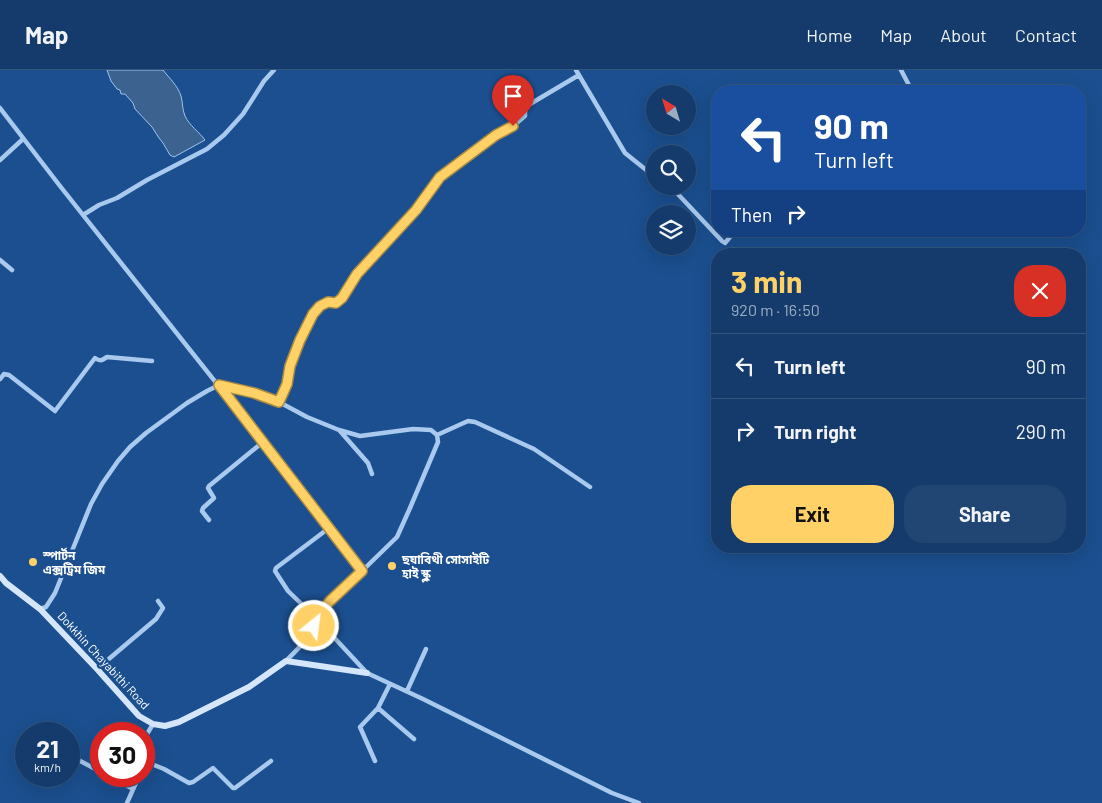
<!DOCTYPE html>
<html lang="en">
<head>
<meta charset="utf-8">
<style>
  :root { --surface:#143b6b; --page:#214673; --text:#f1f3f6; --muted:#9dadc1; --line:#33557e; --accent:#ffd166 }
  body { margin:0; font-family:Barlow,"Noto Sans Bengali",sans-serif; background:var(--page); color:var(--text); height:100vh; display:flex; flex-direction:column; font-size:19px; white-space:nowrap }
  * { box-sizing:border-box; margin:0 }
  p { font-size:16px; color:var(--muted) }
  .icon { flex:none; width:28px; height:28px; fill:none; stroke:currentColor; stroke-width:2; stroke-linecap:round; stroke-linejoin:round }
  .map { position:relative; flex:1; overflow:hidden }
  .drawer { position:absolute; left:711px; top:178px; width:375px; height:305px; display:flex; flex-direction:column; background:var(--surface); border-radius:20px; box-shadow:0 5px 20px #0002,0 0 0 1px var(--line) }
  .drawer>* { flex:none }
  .hud { position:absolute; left:711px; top:15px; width:375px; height:152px; border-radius:20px; box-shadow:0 5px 20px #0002,0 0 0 1px var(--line); background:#1a4fa0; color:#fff; overflow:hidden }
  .needle { width:32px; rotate:322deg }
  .fabs { position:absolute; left:646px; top:15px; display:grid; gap:10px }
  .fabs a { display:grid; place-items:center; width:50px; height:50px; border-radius:50%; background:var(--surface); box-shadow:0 5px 20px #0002,0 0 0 1px var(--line); font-size:25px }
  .speed { position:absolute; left:15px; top:652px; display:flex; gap:10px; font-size:25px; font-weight:700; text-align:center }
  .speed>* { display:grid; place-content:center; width:65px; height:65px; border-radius:50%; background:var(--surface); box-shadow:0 5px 20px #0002,0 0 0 1px var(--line); line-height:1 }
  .speed small { font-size:12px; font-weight:400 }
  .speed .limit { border:8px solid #d22; background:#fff; color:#111 }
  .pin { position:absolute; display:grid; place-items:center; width:42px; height:42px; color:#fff; margin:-51px -21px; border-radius:50% 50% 50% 0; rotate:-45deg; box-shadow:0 0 5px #0007 }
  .pin .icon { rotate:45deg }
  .me { position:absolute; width:55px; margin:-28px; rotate:29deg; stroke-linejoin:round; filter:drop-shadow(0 0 4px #0008) }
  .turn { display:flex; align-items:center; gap:18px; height:105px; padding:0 20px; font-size:22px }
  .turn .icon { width:65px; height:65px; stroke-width:2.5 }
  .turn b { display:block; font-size:35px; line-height:42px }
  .then { display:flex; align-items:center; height:48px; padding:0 20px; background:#0003; gap:10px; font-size:19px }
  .round { display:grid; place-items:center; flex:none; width:52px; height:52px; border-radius:20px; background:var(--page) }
  .head { display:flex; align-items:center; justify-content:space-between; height:85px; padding:0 20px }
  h1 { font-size:30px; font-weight:700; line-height:38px; color:var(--accent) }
  .cta { display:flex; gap:10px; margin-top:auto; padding:10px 20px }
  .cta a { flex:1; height:58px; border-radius:20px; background:var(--accent); color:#111; font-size:20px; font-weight:700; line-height:58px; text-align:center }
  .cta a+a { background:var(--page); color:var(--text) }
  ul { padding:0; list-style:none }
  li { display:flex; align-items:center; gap:15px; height:65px; padding:0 20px; border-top:1px solid var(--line) }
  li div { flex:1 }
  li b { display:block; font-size:19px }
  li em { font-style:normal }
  header { display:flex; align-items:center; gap:30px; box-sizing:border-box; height:70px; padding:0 25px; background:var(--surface); border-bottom:1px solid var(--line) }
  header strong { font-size:24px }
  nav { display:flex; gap:28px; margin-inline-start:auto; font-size:18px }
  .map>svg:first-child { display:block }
  .water { fill:#3c6290; stroke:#9cc4f0 }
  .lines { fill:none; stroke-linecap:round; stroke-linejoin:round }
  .minor { stroke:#a9c9ee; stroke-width:4.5 }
  .secondary { stroke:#d6e6fa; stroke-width:6 }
  .route-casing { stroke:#a68842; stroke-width:12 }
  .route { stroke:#ffd166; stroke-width:9 }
  .poi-dot { fill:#ffd166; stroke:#1b4f8f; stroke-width:2 }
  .labels { text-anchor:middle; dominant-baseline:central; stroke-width:5; stroke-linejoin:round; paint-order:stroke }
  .poi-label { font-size:12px; font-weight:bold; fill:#fff; stroke:#1b4f8f; text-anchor:start }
  .street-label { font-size:12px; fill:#fff; stroke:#1b4f8f }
</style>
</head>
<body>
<header>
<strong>Map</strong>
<nav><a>Home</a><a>Map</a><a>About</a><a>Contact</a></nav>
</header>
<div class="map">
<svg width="1102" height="733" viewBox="0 0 1102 733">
  <rect width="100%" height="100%" fill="#1b4f8f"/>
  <path class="water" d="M107 0H163C169 8 178 16 181 26 183 33 182 39 185 46 189 55 199 62 205 70L174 87 170 85 163 73 159 68 152 57 135 39 133 33 125 24H121L120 20 117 19 111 11Z"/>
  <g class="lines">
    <path class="minor" d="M576 0 625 83 650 103 655 106
      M901 0 912 21
      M0 38 60 116 263 372 362 501 330 531 316 548 367 603 423 629 612 723 639 733
      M0 90 23 69
      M669 116 675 121 722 171 725 173 735 161
      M83 145 99 135 117 128 147 110 207 79 224 65 243 44 264 11 274 0
      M0 190 12 200
      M0 309 4 304 9 305 55 341 95 288C101 292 102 290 107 287L152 291
      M279 332C281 326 285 320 287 314 289 308 288 301 290 294 296 278 307 250 318 238 326 230 335 236 342 228L357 204 416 140 440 107 496 65C506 61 517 54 525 46V37L579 5
      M340 361 368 393 372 404
      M437 365 468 351 475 352 534 379 590 417
      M209 450 202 441 203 438 214 428 208 418 209 416 263 372
      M40 539 46 537 55 523 91 434 102 414 118 391 130 377 146 363 187 333 207 321 219 315 254 323 279 332 307 347 339 360 360 366 413 359 431 360 437 365 438 372 410 438 397 467 362 501
      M286 591C298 578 313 567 316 548L288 521 275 501 276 498 329 458
      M97 599 156 549 163 538 158 531
      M407 621 426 579
      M378 638 414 669
      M144 669 153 654
      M69 685 101 702
      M144 691 164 699 189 713 193 712 213 698 233 718H235L271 691
      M375 691 360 657 378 638 390 614
      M109 706 133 719
      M127 733 139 706"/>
    <path class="secondary" d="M0 506 6 513 40 539 97 599 139 646 153 654 165 656 179 652 249 617 286 591 367 603"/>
  </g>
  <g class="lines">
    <defs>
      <path id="route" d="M314 556 316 548 330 531 362 501 219 315 254 323 279 332 287 314 290 296 300 270 313 244 320 236 328 232 336 233 342 228 357 204 416 140 440 107 496 65 513 56"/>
    </defs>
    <use href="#route" class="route-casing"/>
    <use href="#route" class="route"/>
  </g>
  <g class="poi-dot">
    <circle cx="33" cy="492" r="5"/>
    <circle cx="392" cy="496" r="5"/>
  </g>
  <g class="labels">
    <g class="poi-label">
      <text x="43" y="485">স্পার্টন<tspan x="43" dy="14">এক্সট্রিম জিম</tspan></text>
      <text x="402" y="489">ছয়াবিথী সোসাইটি<tspan x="402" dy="14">হাই স্কুল</tspan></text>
    </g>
    <g class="street-label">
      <text transform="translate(104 590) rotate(47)">Dokkhin Chayabithi Road</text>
    </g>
  </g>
</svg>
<div class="fabs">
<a><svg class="needle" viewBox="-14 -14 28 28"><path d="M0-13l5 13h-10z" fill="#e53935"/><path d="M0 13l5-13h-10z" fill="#9dadc1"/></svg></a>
<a><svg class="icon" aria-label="search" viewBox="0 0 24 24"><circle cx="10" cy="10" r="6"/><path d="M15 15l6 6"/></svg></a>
<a><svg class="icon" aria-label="layers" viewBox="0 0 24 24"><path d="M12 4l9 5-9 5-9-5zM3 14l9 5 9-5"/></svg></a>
</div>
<div class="speed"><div>21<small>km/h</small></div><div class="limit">30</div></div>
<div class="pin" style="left:513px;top:56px;background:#d93025"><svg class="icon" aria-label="arrive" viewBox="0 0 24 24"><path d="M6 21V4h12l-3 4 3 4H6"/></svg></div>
<svg class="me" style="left:314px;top:556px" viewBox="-20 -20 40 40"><circle r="17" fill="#ffd166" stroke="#fff" stroke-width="3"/><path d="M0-11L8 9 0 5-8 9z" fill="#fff"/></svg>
<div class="hud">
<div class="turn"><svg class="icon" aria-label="left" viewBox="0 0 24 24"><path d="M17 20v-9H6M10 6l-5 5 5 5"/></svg><div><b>90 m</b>Turn left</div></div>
<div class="then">Then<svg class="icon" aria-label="right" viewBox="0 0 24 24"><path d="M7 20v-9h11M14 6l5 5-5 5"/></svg></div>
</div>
<section class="drawer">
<div class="head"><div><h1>3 min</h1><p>920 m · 16:50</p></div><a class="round" style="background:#d93025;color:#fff"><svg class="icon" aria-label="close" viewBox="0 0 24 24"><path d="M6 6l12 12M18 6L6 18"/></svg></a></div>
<ul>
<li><svg class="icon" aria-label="left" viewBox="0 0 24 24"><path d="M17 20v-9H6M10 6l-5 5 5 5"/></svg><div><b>Turn left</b></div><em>90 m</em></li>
<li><svg class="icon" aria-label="right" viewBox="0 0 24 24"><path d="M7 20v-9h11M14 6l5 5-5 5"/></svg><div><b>Turn right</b></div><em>290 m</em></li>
</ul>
<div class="cta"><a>Exit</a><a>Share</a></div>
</section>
</div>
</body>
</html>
